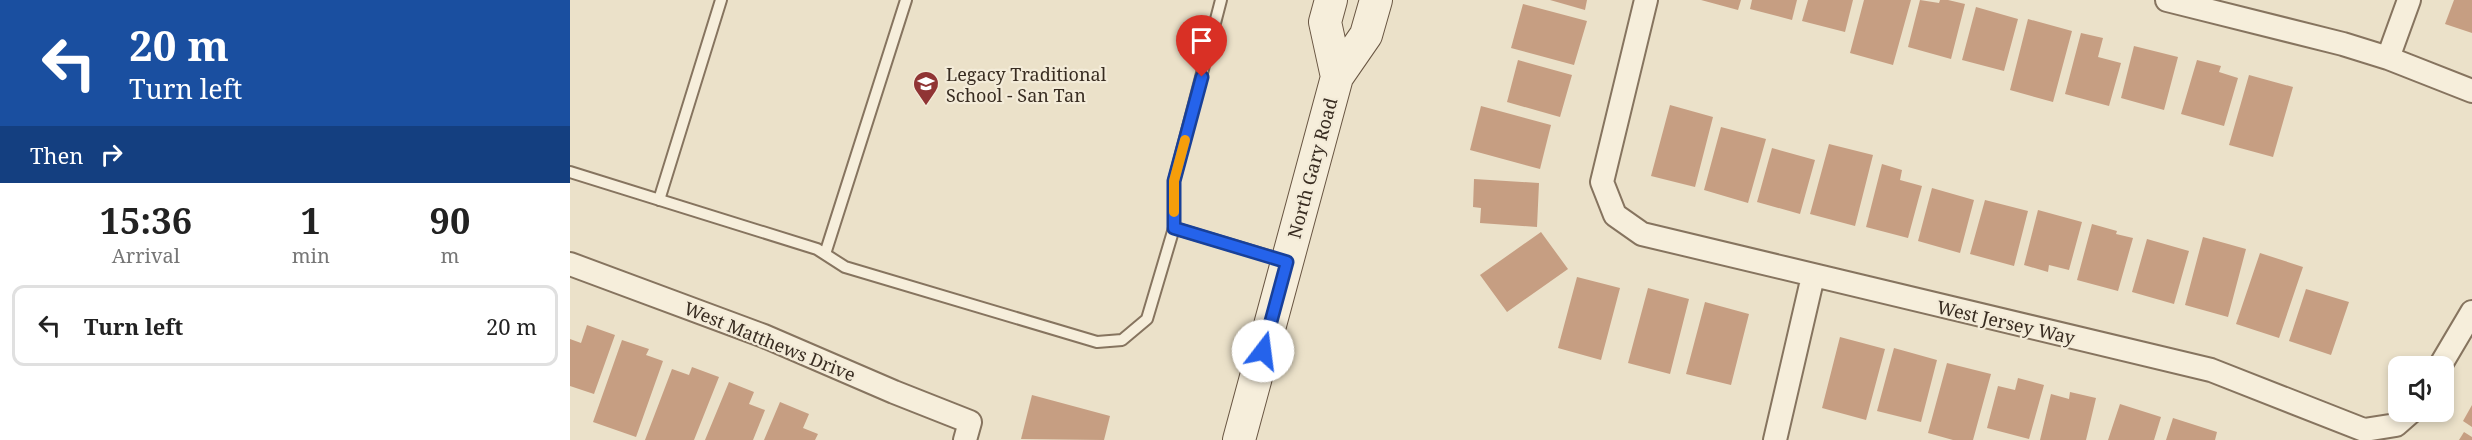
<!DOCTYPE html>
<html lang="en">
<head>
<meta charset="utf-8">
<style>
  :root { --surface:#fff; --page:#f6f6f6; --text:#222; --muted:#767676; --line:#e0e0e0 }
  body { margin:0; font-family:"Noto Serif",serif; background:var(--page); color:var(--text); height:100vh; display:flex; flex-direction:column; font-size:22px; white-space:nowrap }
  * { box-sizing:border-box; margin:0 }
  p { font-size:20px; color:var(--muted) }
  .icon { flex:none; width:33px; height:33px; fill:none; stroke:currentColor; stroke-width:2; stroke-linecap:round; stroke-linejoin:round }
  .map { position:relative; flex:1; overflow:hidden }
  .sheet { display:flex; flex-direction:column; background:var(--surface); width:570px }
  .sheet>* { flex:none }
  .hud { background:#1a4fa0; color:#fff; overflow:hidden }
  .controls { position:absolute; left:1818px; top:356px; display:grid; gap:12px }
  .controls a { display:grid; place-items:center; width:66px; height:66px; border-radius:12px; background:var(--surface); box-shadow:0 3px 9px #0003; font-size:30px }
  .pin { position:absolute; display:grid; place-items:center; width:51px; height:51px; color:#fff; margin:-62px -26px; border-radius:50% 50% 50% 0; rotate:-45deg; box-shadow:0 0 6px #0007 }
  .pin .icon { rotate:45deg }
  .me { position:absolute; width:66px; margin:-33px; rotate:15deg; stroke-linejoin:round; filter:drop-shadow(0 0 4px #0008) }
  .turn { display:flex; align-items:center; gap:21px; height:126px; padding:0 30px; font-size:27px }
  .turn .icon { width:78px; height:78px; stroke-width:2.5 }
  .turn b { display:block; font-size:42px; line-height:51px }
  .then { display:flex; align-items:center; height:57px; padding:0 30px; background:#0003; gap:12px; font-size:22px }
  .eta { display:flex; justify-content:space-evenly; align-items:center; height:102px; text-align:center }
  .eta b { font-size:36px; font-weight:700; line-height:42px }
  ul { padding:0; list-style:none }
  li { display:flex; align-items:center; gap:18px; height:81px; margin:0 12px 9px; padding:0 18px; border:3px solid var(--line); border-radius:12px }
  li div { flex:1 }
  li b { display:block; font-size:22px }
  li em { font-style:normal }
  main { display:flex; flex:1; min-height:0 }
  .map>svg:first-child { display:block }
  .building { fill:#c69e82 }
  .lines { fill:none; stroke-linecap:round; stroke-linejoin:round }
  .lane-casing { stroke:#86745f; stroke-width:14 }
  .street-casing { stroke:#86745f; stroke-width:26 }
  .secondary-casing { stroke:#685542; stroke-width:34 }
  .lane { stroke:#f6eedb; stroke-width:10 }
  .street { stroke:#f6eedb; stroke-width:22 }
  .secondary { stroke:#f6eedb; stroke-width:32 }
  .route-casing { stroke:#184099; stroke-width:15 }
  .route { stroke:#2563eb; stroke-width:10 }
  .slow { stroke:#f59e0b; stroke-width:10 }
  .labels { text-anchor:middle; dominant-baseline:central; stroke-width:4.5; stroke-linejoin:round; paint-order:stroke }
  .poi-label { font-size:18px; fill:#382c21; stroke:#f3ebd8; text-anchor:start }
  .street-label { font-size:18px; fill:#382c21; stroke:#f3ebd8 }
</style>
</head>
<body>
<main>
<section class="sheet">
<div class="hud">
<div class="turn"><svg class="icon" aria-label="left" viewBox="0 0 24 24"><path d="M17 20v-9H6M10 6l-5 5 5 5"/></svg><div><b>20 m</b>Turn left</div></div>
<div class="then">Then<svg class="icon" aria-label="right" viewBox="0 0 24 24"><path d="M7 20v-9h11M14 6l5 5-5 5"/></svg></div>
</div>
<div class="eta">
<div><b>15:36</b><p>Arrival</p></div>
<div><b>1</b><p>min</p></div>
<div><b>90</b><p>m</p></div>
</div>
<ul>
<li><svg class="icon" aria-label="left" viewBox="0 0 24 24"><path d="M17 20v-9H6M10 6l-5 5 5 5"/></svg><div><b>Turn left</b></div><em>20 m</em></li>
</ul>
</section>
<div class="map">
<svg width="1902" height="440" viewBox="0 0 1902 440">
  <rect width="100%" height="100%" fill="#ebe1c9"/>
  <path class="building" d="M980 0H1017L1015 10Z
    M1131 0H1171L1168 10Z
    M1182 0H1227L1222 20 1180 9Z
    M1238 0H1283L1275 32 1232 21Z
    M1294 0H1341L1323 65 1280 53Z
    M1350 0 1369 3 1370 0H1378L1395 4 1381 59 1338 47Z
    M1884 0H1902V33L1875 24Z
    M953 4 1017 21 1004 65 941 48Z
    M1406 7 1448 19 1434 71 1392 60Z
    M1458 19 1502 31 1483 102 1440 90Z
    M1511 33 1533 38 1528 57 1551 63 1539 106 1495 94Z
    M1564 46 1608 57 1594 110 1551 98Z
    M948 60 1002 75 990 117 937 102Z
    M1627 60 1651 66 1649 72 1668 78 1654 126 1611 114Z
    M1679 75 1723 87 1703 157 1659 145Z
    M1100 105 1143 117 1125 187 1081 176Z
    M911 106 981 125 970 169 900 150Z
    M1151 127 1196 139 1178 203 1134 190Z
    M1259 144 1303 155 1285 226 1240 214Z
    M1202 148 1245 160 1230 214 1187 202Z
    M1312 164 1332 170 1330 180 1352 186 1338 238 1296 227Z
    M904 179 969 183 967 227 910 223 911 208 903 207Z
    M1362 188 1404 200 1390 253 1348 241Z
    M1415 200 1458 211 1444 266 1400 254Z
    M1468 210 1512 222 1499 270 1479 265 1478 272 1454 265Z
    M1522 224 1547 231 1546 234 1563 238 1548 291 1507 280Z
    M971 232 998 269 937 312 910 275Z
    M1633 237 1676 249 1658 317 1615 305Z
    M1577 239 1619 251 1604 304 1562 292Z
    M1690 253 1733 267 1709 338 1666 324Z
    M1007 277 1050 288 1031 360 988 348Z
    M1078 288 1119 299 1100 374 1058 363Z
    M1736 289 1779 302 1761 355 1719 341Z
    M1135 302 1179 314 1161 385 1116 374Z
    M17 325 45 335 24 394 0 386V339L11 343Z
    M1270 337 1315 349 1296 420 1252 408Z
    M52 340 79 349 76 355 93 361 66 437 23 422Z
    M1324 348 1367 360 1351 422 1307 411Z
    M1377 363 1421 374 1403 440H1383L1358 433Z
    M122 367 149 377 124 440H75L102 369 119 375Z
    M1448 378 1474 385 1459 439 1417 428 1428 386 1445 390Z
    M159 382 184 392 179 404 195 410 183 440H135Z
    M1500 392 1526 398 1516 440H1470L1481 394 1499 399Z
    M462 395 540 416 534 440 451 439Z
    M210 402 239 414 233 428 248 434 245 440H194Z
    M1550 404 1591 417 1584 440H1538Z
    M1902 405V427L1893 421Z
    M1603 418 1647 432 1645 440H1596Z
    M1894 432 1902 437V440H1889Z"/>
  <g class="lines">
    <defs>
      <path id="lane" d="M651 0 604 181V228L715 261
        M0 172 247 249 275 267 527 342 552 340 577 319 604 228
        M89 200 151 0
        M255 254 336 0"/>
      <path id="street" d="M1076 0 1032 182 1045 215 1072 234 1641 370 1794 430 1826 425 1842 411
        M1597 0 1773 44 1818 58 1902 91
        M1818 58 1839 0
        M0 264 194 336 324 392 400 422 395 440
        M1870 366 1902 312
        M1205 440 1243 276"/>
      <path id="secondary" d="M767 77 796 35 806 0
        M669 440 767 77 755 22 761 0"/>
    </defs>
    <use href="#lane" class="lane-casing"/>
    <use href="#street" class="street-casing"/>
    <use href="#secondary" class="secondary-casing"/>
    <use href="#lane" class="lane"/>
    <use href="#street" class="street"/>
    <use href="#secondary" class="secondary"/>
  </g>
  <g class="lines">
    <defs>
      <path id="route" d="M632 77 604 181V228L717 262 693 351"/>
    </defs>
    <use href="#route" class="route-casing"/>
    <use href="#route" class="route"/>
    <path class="slow" d="M604 212V181L615 140"/>
  </g>
  <defs>
    <symbol id="school-pin" viewBox="-11 -11 22 30"><path d="M0 17L-7.5 6A9.5 9.5 0 1 1 7.5 6Z" fill="#903434" stroke="#f3ebd8"/><path d="M0-5L7-2L0 1L-7-2ZM-4 1L0 2.5L4 1V4Q0 6-4 4Z" fill="#fff"/></symbol>
  </defs>
  <g fill-rule="evenodd">
    <use href="#school-pin" x="341" y="69" width="30" height="40"/>
  </g>
  <g class="labels">
    <g class="poi-label">
      <text x="376" y="74">Legacy Traditional<tspan x="376" dy="21">School - San Tan</tspan></text>
    </g>
    <g class="street-label">
      <text transform="translate(742 168) rotate(-75)">North Gary Road</text>
      <text transform="translate(1436 322) rotate(13)">West Jersey Way</text>
      <text transform="translate(200 341) rotate(22)">West Matthews Drive</text>
    </g>
  </g>
</svg>
<div class="controls">
<a><svg class="icon" aria-label="sound" viewBox="0 0 24 24"><path d="M4 9h4l5-4v14l-5-4H4zM17 9q2 3 0 6"/></svg></a>
</div>
<div class="pin" style="left:632px;top:77px;background:#d93025"><svg class="icon" aria-label="arrive" viewBox="0 0 24 24"><path d="M6 21V4h12l-3 4 3 4H6"/></svg></div>
<svg class="me" style="left:693px;top:351px" viewBox="-20 -20 40 40"><circle r="19" fill="#fff"/><path d="M0-13L10 11 0 6-10 11z" fill="#2563eb"/></svg>
</div>
</main>
</body>
</html>
